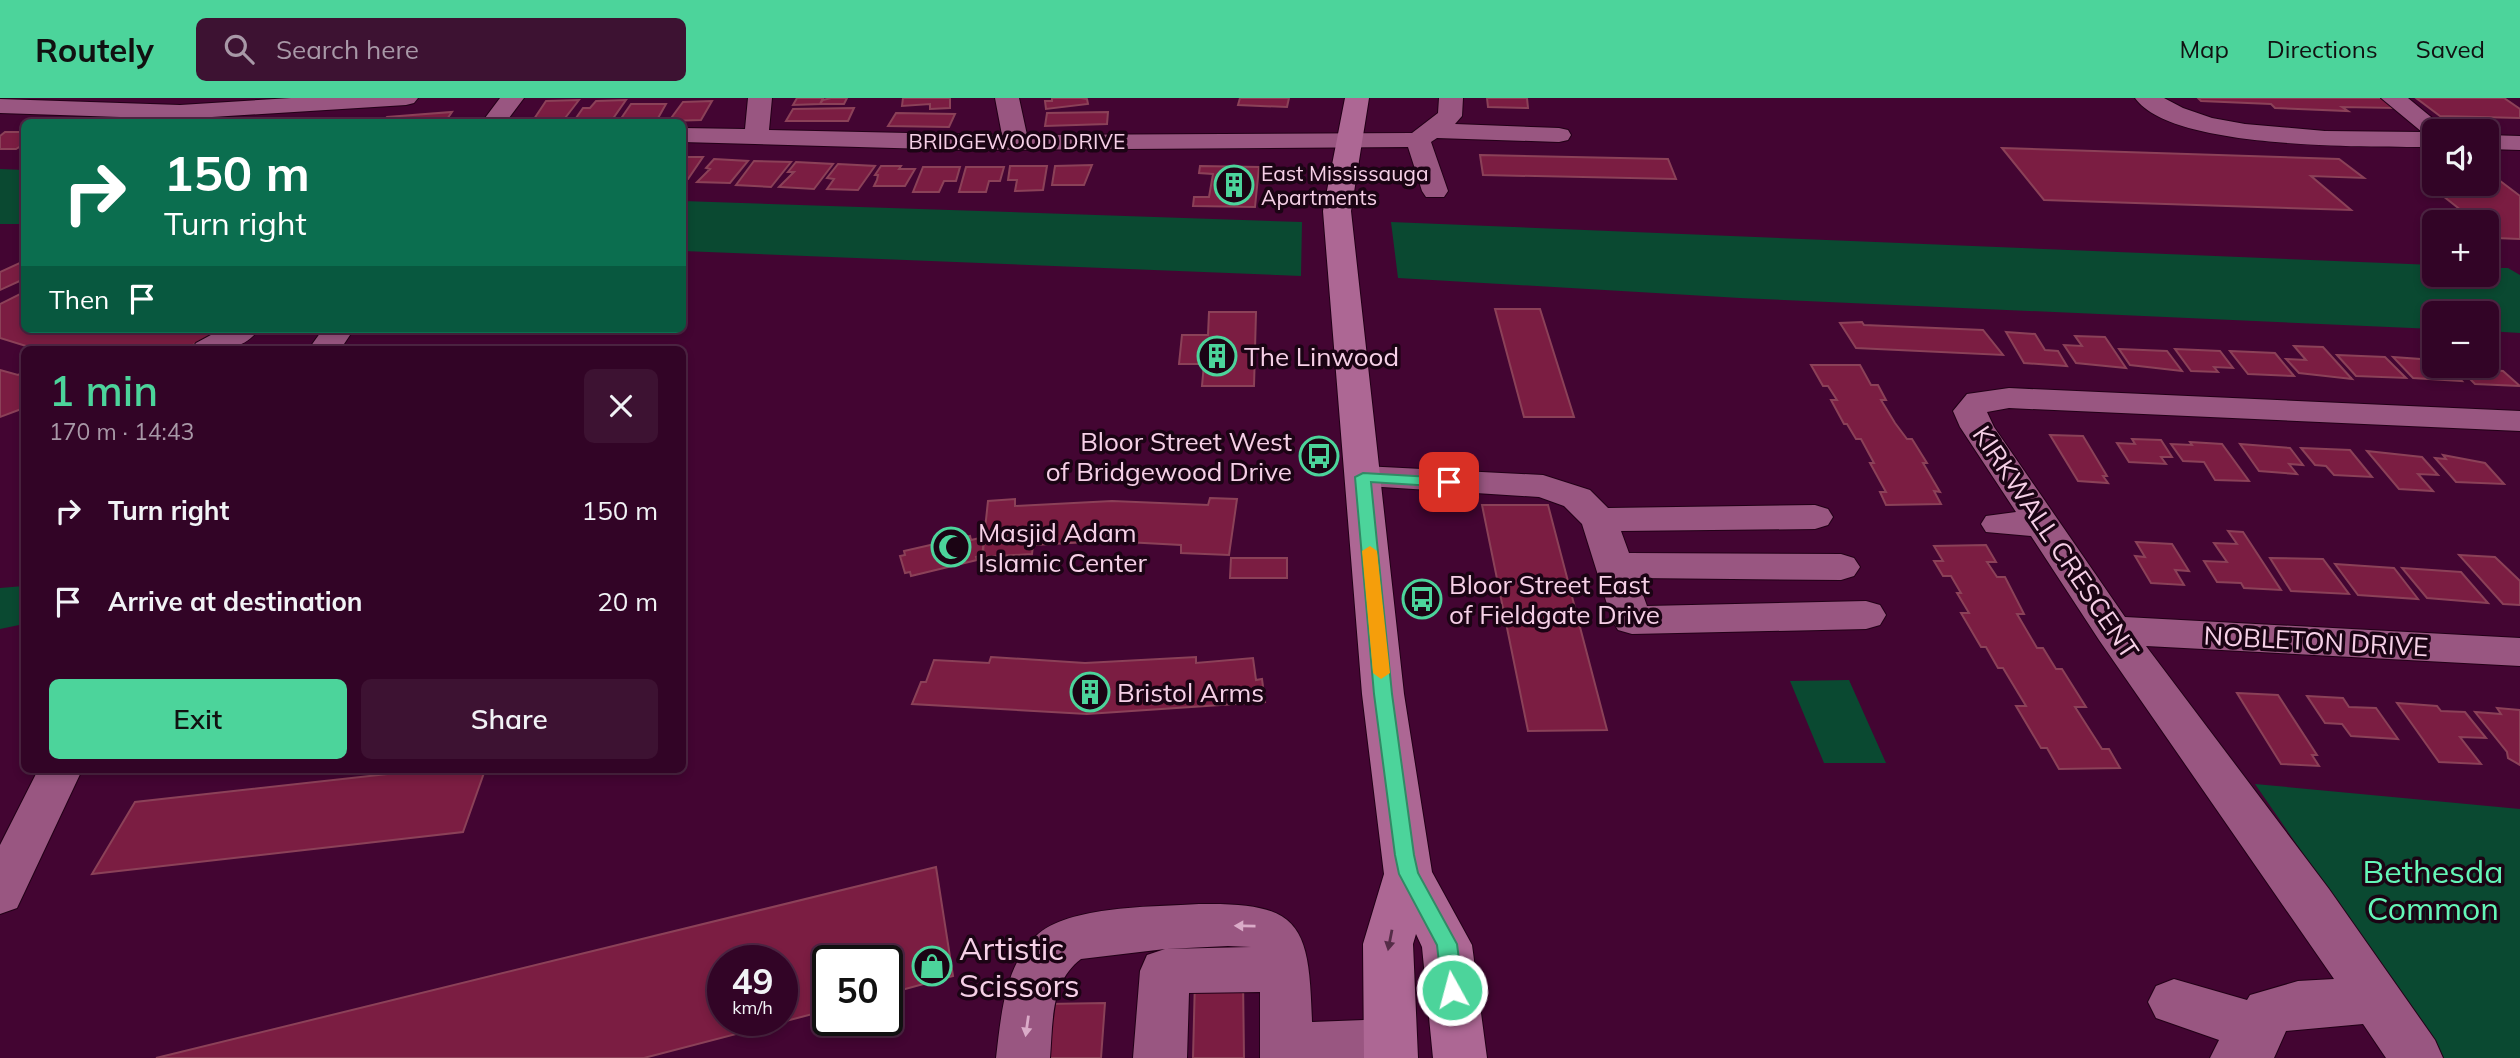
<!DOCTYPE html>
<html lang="en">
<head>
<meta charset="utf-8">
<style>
  :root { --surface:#320426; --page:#3d1232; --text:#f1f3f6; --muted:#a898a7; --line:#4d2543; --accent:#4cd49b }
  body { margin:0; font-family:Mulish,sans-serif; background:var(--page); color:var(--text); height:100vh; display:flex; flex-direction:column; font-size:26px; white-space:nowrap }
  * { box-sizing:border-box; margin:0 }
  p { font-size:23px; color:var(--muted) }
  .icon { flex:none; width:38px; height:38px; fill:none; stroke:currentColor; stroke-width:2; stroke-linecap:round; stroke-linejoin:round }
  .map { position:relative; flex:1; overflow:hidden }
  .panel { position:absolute; left:21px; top:248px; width:665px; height:427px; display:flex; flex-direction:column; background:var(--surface); border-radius:10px; box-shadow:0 4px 10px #0003,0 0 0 2px var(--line) }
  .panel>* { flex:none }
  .banner { position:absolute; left:21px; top:21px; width:665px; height:214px; border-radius:10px; box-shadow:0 4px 10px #0003,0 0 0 2px var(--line); background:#0b6e4f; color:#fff; overflow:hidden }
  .fabs { position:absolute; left:2422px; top:21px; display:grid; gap:14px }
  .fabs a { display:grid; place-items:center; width:77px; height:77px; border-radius:10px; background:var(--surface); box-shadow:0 4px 10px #0003,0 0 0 2px var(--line); font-size:35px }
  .speed { position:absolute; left:707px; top:847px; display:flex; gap:14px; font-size:35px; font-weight:700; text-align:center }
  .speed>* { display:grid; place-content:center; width:91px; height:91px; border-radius:50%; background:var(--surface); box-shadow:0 4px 10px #0003,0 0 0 2px var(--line); line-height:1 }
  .speed small { font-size:18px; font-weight:400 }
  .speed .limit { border:4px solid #111; border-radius:10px; background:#fff; color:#111 }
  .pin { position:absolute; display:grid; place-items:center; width:60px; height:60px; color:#fff; margin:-30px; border-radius:14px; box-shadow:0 4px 10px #0006 }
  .me { position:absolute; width:77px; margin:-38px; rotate:353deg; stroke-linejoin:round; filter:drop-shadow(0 0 5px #0008) }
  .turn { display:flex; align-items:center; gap:24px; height:147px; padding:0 28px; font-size:32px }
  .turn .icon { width:91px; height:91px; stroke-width:2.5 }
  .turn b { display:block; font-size:49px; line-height:60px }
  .then { display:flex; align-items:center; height:66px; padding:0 28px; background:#0003; gap:14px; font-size:26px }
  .round { display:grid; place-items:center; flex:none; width:74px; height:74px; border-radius:10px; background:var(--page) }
  .headline { display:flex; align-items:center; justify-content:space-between; height:119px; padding:0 28px }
  h1 { font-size:42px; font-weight:600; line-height:52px; color:var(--accent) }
  .action { display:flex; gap:14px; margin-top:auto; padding:14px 28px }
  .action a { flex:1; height:80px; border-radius:10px; background:var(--accent); color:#111; font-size:28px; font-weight:600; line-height:80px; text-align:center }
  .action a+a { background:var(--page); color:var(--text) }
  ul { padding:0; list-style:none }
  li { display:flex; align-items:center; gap:21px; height:91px; padding:0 28px }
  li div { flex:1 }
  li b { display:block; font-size:26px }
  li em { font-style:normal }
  header { display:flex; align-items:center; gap:42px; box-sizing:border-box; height:98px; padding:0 35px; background:var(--accent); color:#111 }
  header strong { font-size:33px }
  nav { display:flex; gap:38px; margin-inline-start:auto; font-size:24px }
  .search { width:490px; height:63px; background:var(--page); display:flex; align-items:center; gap:18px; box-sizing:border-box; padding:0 24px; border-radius:10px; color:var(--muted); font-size:26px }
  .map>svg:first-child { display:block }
  .green { fill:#0a4931 }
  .building { fill:#7b1d42; stroke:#8b4158; stroke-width:2; fill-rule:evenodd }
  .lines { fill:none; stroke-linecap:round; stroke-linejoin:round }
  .minor-casing { stroke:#220017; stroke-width:2 }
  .major-casing { stroke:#220017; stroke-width:2 }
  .minor { fill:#995681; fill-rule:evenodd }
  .major { fill:#ad6794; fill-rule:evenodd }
  .oneway { fill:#daabc8 }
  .oneway2 { fill:#552c47 }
  .route { fill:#4cd49b; stroke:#318a65; stroke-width:2 }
  .slow { fill:#f59e0b }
  .labels { text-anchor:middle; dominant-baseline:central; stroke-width:7; stroke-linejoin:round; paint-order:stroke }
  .far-street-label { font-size:21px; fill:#f6d0e7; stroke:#1b0414 }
  .far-poi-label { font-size:21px; fill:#f6d0e7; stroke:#1b0414; text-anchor:start }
  .poi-label { font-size:26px; fill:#f6d0e7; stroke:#1b0414; text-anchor:start }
  .street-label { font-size:26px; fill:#f6d0e7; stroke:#1b0414 }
  .near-park-label { font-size:32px; fill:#64f7b8; stroke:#1b0414 }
  .near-poi-label { font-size:32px; fill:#f6d0e7; stroke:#1b0414; text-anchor:start }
</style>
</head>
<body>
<header>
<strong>Routely</strong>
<div class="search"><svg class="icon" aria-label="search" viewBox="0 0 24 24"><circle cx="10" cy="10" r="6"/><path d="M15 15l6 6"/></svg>Search here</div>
<nav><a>Map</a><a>Directions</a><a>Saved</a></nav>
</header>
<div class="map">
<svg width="2520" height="960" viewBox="0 0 2520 960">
  <rect width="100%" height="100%" fill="#430532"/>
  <path class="green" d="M0 71 24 72V126H0Z
    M683 103 1302 124 1301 178 683 153Z
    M1391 124 2434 167V177H2487V170H2508L2520 177V235L2487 233V215H2434V231L1740 200 1398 180Z
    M24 488V526L0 531V490Z
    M1849 582 1886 665H1824L1790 583Z
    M2255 686 2520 711V960H2444Z"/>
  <path class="building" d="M797 0H823L820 6 793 7Z
    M831 0H847L844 6H820L823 2Z
    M903 0H950V10L930 11V6L902 8Z
    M1052 0H1081L1087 1 1088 6 1046 11 1045 3H1052Z
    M1240 0H1289L1287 9 1238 7Z
    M1487 0H1527L1528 10 1488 9Z
    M2198 0H2382L2395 10 2342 9 2348 13 2275 10 2271 6 2201 3Z
    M2416 0H2504L2520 11V20L2440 18Z
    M579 2 562 24H532L546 3Z
    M626 2 612 22 574 23 583 10H590L596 3Z
    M712 3 701 22 669 23 683 4Z
    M631 6H666L657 22H620Z
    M854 10 848 23H786L793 11Z
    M452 14 445 24H382L387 19Z
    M1108 14 1107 26 1045 28 1047 15Z
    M896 15 955 16 949 29 888 28Z
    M5 34H24V46L16 51H0V38Z
    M2002 50 2339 61 2364 80 2311 78 2351 112 2044 102Z
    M1480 57 1668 61 1676 81 1483 77Z
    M682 59H703L688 81H682Z
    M714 61 748 63 730 85 697 84 710 71 706 70Z
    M754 63 791 64 771 89 736 87Z
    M796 64 833 66 814 91 779 89 794 74H788Z
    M838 66 875 68 858 92 827 91 834 81 827 80Z
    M1092 67 1084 87H1052L1055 68Z
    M881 68H901L899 71H915L905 88H874L877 82 878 77H875Z
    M1010 68H1047L1043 92 1015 93 1017 82H1008Z
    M1200 68 1259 69 1255 109 1193 108 1194 99H1209L1213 76 1199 75Z
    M923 69H960L956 83H944L939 94H913Z
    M966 69H1004L1000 83H989L986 94H959Z
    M2487 73 2520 98V141L2495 140 2487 133V124H2476L2433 90 2450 89 2446 86H2487Z
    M24 163V181L0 192V174Z
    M24 194V231H222L184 252H39L0 240V206Z
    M1495 211H1540L1574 319H1524Z
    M1209 214H1256L1254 288H1202L1204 266H1179L1182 237H1208Z
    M1862 224 1864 227 1983 232 2003 257 1856 250 1840 225Z
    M2006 234 2035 236 2045 252 2058 253 2067 268 2024 265Z
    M2075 238 2105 239 2126 270 2076 265 2064 247 2082 248Z
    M2294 248 2323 249 2352 281 2299 275 2286 261 2306 262Z
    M2119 251 2167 253 2182 273 2130 267Z
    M2175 251 2220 253 2233 270 2214 269 2218 274 2191 273Z
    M2230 253 2275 255 2294 278 2248 276Z
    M2337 257 2385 259 2406 280 2356 278Z
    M2393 259 2434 262V268H2448L2462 283 2413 280Z
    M1811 267H1860L1871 287H1878L1886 302H1881L1895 325 1907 341H1912L1927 365H1923L1940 394 1934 393 1941 406 1886 407 1880 394H1886L1870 365H1874L1861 341H1856L1847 326H1844L1831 302H1837L1828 288H1823Z
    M2457 268H2486L2491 272 2503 273 2520 288 2475 286Z
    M0 272 18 277 24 274V310L0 319Z
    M2050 337 2083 338 2107 378H2103L2108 385 2078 383Z
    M2132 341 2161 342 2172 359H2161L2166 366 2129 364 2117 345 2135 346Z
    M2190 344 2222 346 2249 383 2215 382 2204 364 2183 363 2171 346 2192 347Z
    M2240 346 2290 350 2303 367 2289 366 2297 376 2259 373Z
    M2301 350 2350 352 2372 379 2334 377 2326 368 2315 367Z
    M2367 353 2422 359 2438 377 2418 376 2433 393 2399 391Z
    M2443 357 2485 365 2504 386 2456 384 2435 360 2446 361Z
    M1210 400 1237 401 1229 457 1181 455V447L1107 443 1033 447 1032 456 982 459 988 403 1015 401V408L1112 403 1208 407Z
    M1482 407H1548L1607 632 1528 633Z
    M2228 433 2243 434 2281 492 2244 490 2241 485 2217 484 2204 463 2227 464 2214 445 2237 446Z
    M970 438 971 442 984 439 983 457 976 459 977 462 911 478 910 474 905 475 900 458 905 457 904 453Z
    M2136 444 2172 446 2189 473 2175 472 2184 487 2151 485 2135 458 2145 459Z
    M1986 447 1996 464H1987L1997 479H2005L2024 516H2017L2037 550H2043L2056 571H2062L2086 609H2075L2102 651H2109L2120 670 2059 671 2047 650H2041L2016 608H2026L2003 570H1998L1986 549H1981L1961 515H1969L1957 495H1961L1951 478H1943L1934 463H1943L1934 448Z
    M2459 457 2495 459 2520 483V507L2503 506Z
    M1231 460H1287V480H1230Z
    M2270 460 2323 461 2349 496 2291 493Z
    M2335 466 2394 470 2418 501 2358 497Z
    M2402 470 2461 474 2488 505 2427 500Z
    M991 559 1085 565 1196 559V565L1253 560 1256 582 1262 581 1265 604 1087 616 912 606 921 584H926L934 562 989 565Z
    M2237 595 2278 597 2317 657H2312L2319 668 2281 666Z
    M2307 598 2343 600 2349 609 2376 610 2398 641 2351 638 2342 626 2325 625Z
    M2397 605 2437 608 2441 613 2465 614 2486 640 2460 639 2481 666 2439 664Z
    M2497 610 2520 612V667L2508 660 2507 654 2475 614 2501 616Z
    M424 672H485L463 734 92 776 135 704Z
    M936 769 953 878 887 896V863H828V912L644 960H156ZM723 863H782V922H723Z
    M1195 881H1243L1244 960H1193Z
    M1105 905 1101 960H1040L1046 906Z"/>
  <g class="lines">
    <defs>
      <path id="minor" d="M291 0H418L414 5 406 7 180 21 0 15V1L180 7Z
        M500 0H524L506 24H482Z
        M748 0H772L769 32 1002 37 995 0H1019L1027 37 1412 35 1438 15 1439 0H1463L1462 18 1455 26 1559 30 1568 32 1571 37 1568 42 1559 44 1437 40 1431 44 1448 93 1444 99H1426L1422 93 1408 49 964 52 682 44V30L745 31Z
        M2135 0H2164L2183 10 2212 20 2245 26 2325 33 2422 34 2381 0H2408L2448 33H2434V49C2372 48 2172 53 2135 0Z
        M2487 37 2520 38V52L2487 51Z
        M222 231H259C243 254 216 252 191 252L196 245Z
        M323 231H354L340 252H308Z
        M2009 290 2520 313V333L2009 310 1987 314 1994 329 2125 519 2520 540V568L2146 548 2329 791 2435 942 2443 960H2386L2363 926 2286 933 2274 960H2210L2219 942 2156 920 2148 904 2156 888 2174 881 2247 902 2250 897 2298 883 2334 881 2099 542 2031 438 1986 434 1981 426 1986 418 2016 414 1960 329 1953 313 1967 296Z
        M1363 368 1543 377 1590 392 1608 410 1815 407 1828 411 1833 419 1828 427 1815 431 1621 433 1629 455 1841 456 1854 460 1860 469 1854 478 1841 482 1637 480 1647 508 1866 503 1880 507 1886 517 1880 527 1866 531 1632 536 1618 532 1612 522 1582 426 1564 408 1539 399 1351 387 1345 379 1351 371Z
        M38 672H82L17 810 0 816V747Z
        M1199 806C1302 804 1309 827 1312 924L1390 921 1409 929 1417 946 1410 960H1260V894L1189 895 1187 960H1133L1140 873 1147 857 1165 851 1081 861C1050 884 1053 925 1050 960H996C1001 919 1004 869 1036 838 1068 807 1156 809 1199 806ZM1228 848 1251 849 1166 851Z"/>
      <path id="major" d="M1345 0H1369L1351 113 1404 596 1432 774 1472 847 1487 960H1433L1422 849 1416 836 1413 846 1418 960H1364L1363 846 1384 776 1362 596 1323 113Z"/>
    </defs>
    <use href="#minor" class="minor-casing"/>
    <use href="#major" class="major-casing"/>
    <use href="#minor" class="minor"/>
    <use href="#major" class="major"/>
  </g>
  <defs><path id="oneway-solid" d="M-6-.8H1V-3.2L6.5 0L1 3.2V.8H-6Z" transform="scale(1.75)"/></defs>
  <g class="oneway">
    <use href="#oneway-solid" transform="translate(1245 828) rotate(-179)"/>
    <use href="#oneway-solid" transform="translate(1027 928) rotate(98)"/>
  </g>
  <use class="oneway2" href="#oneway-solid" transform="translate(1390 842) rotate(101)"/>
  <path class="route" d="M1363 375 1449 380 1456 384 1449 389 1371 384 1392 596 1414 757 1418 775 1457 846 1463 892 1460 899 1452 901 1445 899 1442 892 1437 847 1399 776 1395 757 1374 596 1355 379Z"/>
  <path class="slow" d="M1370 448 1377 453 1390 575 1381 581 1373 575 1362 453Z"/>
  <defs>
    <symbol id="building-ring" viewBox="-11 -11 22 22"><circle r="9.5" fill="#1b0414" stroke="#4cd49b" stroke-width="1.5"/><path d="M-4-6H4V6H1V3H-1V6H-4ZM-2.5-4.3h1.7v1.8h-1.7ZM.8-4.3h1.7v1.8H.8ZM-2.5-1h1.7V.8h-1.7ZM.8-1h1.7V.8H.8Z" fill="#4cd49b"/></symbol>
    <symbol id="bus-ring" viewBox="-11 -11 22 22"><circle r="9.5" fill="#1b0414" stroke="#4cd49b" stroke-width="1.5"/><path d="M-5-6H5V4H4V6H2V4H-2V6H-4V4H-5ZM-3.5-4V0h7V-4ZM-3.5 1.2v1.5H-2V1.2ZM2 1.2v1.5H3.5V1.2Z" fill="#4cd49b"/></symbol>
    <symbol id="mosque-ring" viewBox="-11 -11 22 22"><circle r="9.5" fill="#1b0414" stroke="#4cd49b" stroke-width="1.5"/><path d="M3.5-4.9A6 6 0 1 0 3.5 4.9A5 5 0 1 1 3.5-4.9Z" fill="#4cd49b"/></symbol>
    <symbol id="shop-ring" viewBox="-11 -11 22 22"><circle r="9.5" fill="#1b0414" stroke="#4cd49b" stroke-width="1.5"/><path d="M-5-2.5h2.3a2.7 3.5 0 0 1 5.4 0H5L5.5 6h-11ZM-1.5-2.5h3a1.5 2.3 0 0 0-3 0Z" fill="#4cd49b"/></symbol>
  </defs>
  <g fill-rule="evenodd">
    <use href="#building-ring" x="1212" y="65" width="44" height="44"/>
    <use href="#building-ring" x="1195" y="236" width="44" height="44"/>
    <use href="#bus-ring" x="1297" y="336" width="44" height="44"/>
    <use href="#mosque-ring" x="929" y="427" width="44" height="44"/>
    <use href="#bus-ring" x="1400" y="479" width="44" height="44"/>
    <use href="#building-ring" x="1068" y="572" width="44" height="44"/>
    <use href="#shop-ring" x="910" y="846" width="44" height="44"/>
  </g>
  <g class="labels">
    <g class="far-street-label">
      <text x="1017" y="43">BRIDGEWOOD DRIVE</text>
    </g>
    <g class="far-poi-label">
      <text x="1261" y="75">East Mississauga<tspan x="1261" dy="24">Apartments</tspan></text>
    </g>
    <g class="poi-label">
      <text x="1244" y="258">The Linwood</text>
      <text x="1292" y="343" text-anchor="end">Bloor Street West<tspan x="1292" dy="30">of Bridgewood Drive</tspan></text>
      <text x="978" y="434">Masjid Adam<tspan x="978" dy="30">Islamic Center</tspan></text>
      <text x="1449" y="486">Bloor Street East<tspan x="1449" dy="30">of Fieldgate Drive</tspan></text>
      <text x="1117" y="594">Bristol Arms</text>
    </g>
    <g class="street-label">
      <text transform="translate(2056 444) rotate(56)">KIRKWALL CRESCENT</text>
      <text transform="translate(2316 543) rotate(3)">NOBLETON DRIVE</text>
    </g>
    <g class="near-park-label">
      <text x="2433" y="773">Bethesda<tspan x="2433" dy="37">Common</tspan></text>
    </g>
    <g class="near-poi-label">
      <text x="959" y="850">Artistic<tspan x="959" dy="37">Scissors</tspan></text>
    </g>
  </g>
</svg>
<div class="fabs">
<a><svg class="icon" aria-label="sound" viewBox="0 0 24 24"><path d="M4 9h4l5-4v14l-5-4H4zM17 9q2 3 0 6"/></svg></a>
<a>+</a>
<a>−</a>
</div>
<div class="speed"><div>49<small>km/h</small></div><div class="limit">50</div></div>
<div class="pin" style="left:1449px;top:384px;background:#d93025"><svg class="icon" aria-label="arrive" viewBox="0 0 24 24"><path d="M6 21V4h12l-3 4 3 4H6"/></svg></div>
<svg class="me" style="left:1452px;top:892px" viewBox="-20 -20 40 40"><circle r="17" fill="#4cd49b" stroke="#fff" stroke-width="3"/><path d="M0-11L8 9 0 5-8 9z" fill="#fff"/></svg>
<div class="banner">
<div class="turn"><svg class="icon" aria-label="right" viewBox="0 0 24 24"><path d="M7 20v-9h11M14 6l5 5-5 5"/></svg><div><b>150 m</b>Turn right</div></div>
<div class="then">Then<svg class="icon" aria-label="arrive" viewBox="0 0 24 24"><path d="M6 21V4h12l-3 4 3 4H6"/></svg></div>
</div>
<section class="panel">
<div class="headline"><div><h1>1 min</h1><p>170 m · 14:43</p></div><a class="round"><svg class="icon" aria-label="close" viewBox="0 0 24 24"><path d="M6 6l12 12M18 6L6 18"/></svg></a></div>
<ul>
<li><svg class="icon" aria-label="right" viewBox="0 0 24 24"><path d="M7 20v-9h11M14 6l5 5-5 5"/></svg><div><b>Turn right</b></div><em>150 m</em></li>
<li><svg class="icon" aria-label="arrive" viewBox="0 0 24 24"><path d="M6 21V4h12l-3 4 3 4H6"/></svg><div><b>Arrive at destination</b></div><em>20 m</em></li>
</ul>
<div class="action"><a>Exit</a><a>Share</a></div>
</section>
</div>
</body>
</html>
